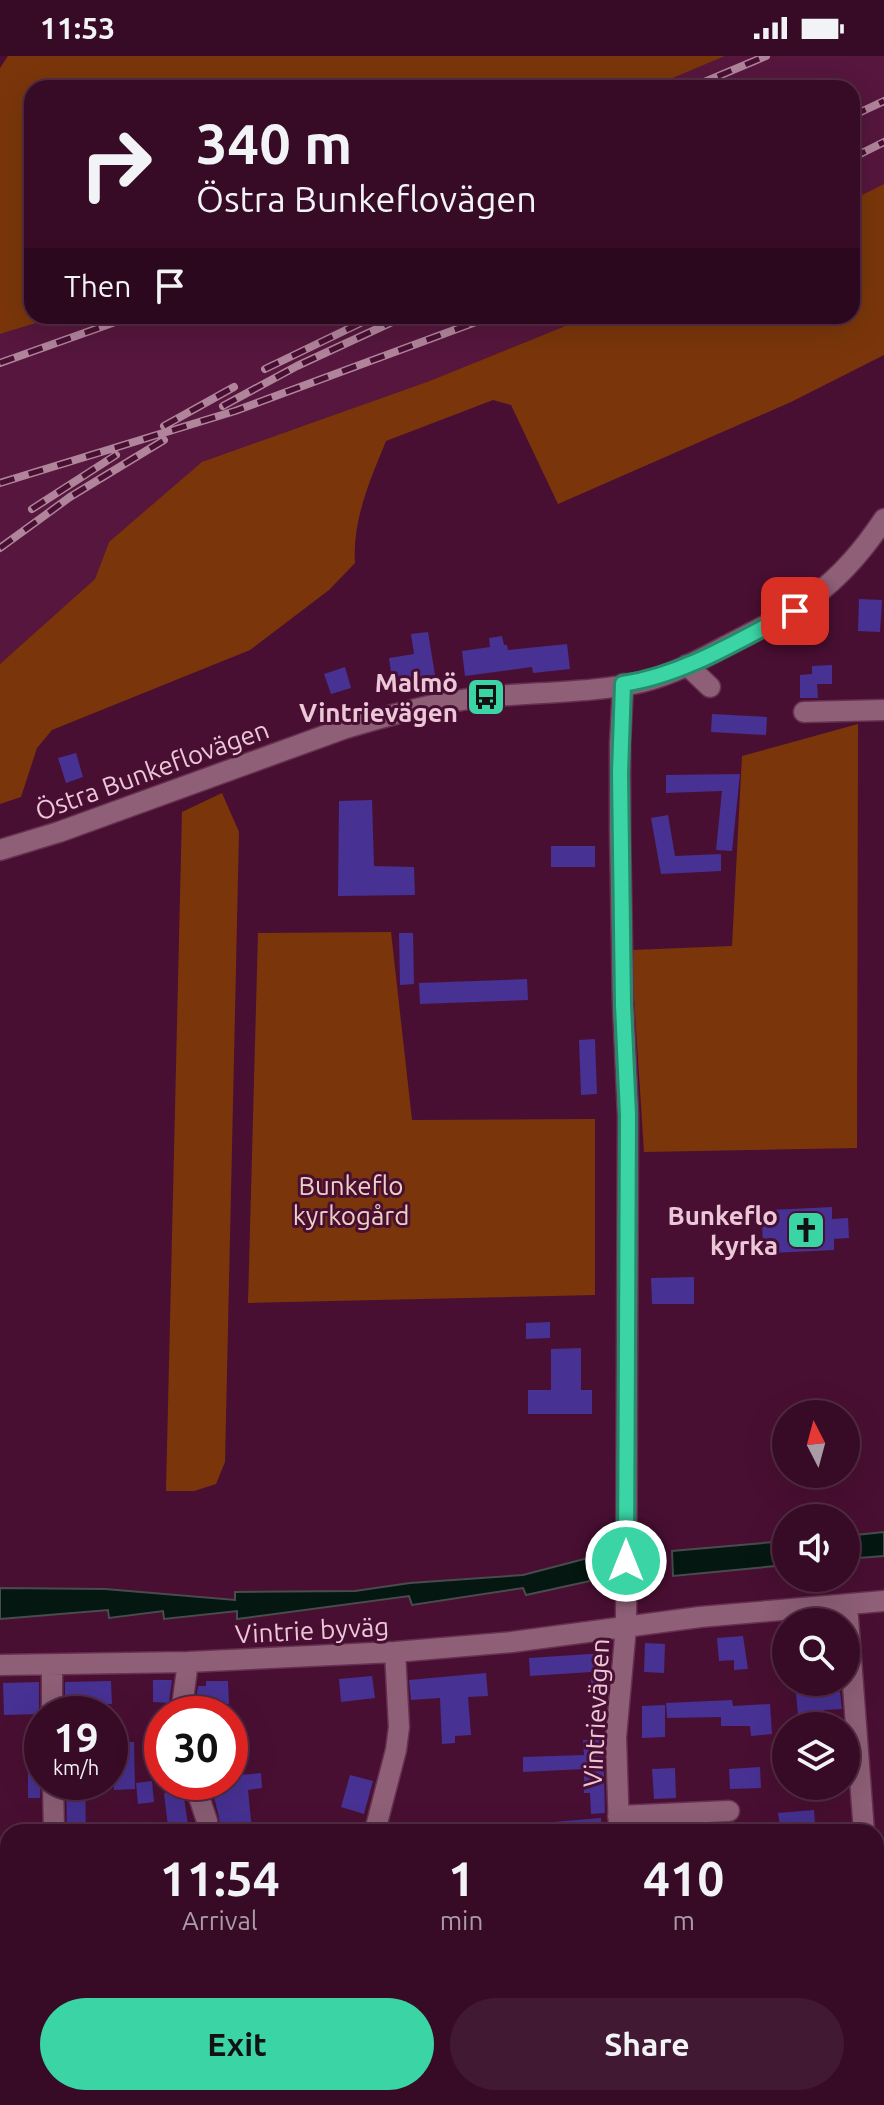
<!DOCTYPE html>
<html lang="en">
<head>
<meta charset="utf-8">
<style>
  :root { --surface:#370b26; --page:#421932; --text:#f1f3f6; --muted:#aa9ba7; --line:#512b43; --accent:#3ad4a5 }
  body { margin:0; font-family:Ubuntu,sans-serif; background:var(--page); color:var(--text); height:100vh; display:flex; flex-direction:column; font-size:30px; white-space:nowrap }
  * { box-sizing:border-box; margin:0 }
  p { font-size:26px; color:var(--muted) }
  .icon { flex:none; width:44px; height:44px; fill:none; stroke:currentColor; stroke-width:2; stroke-linecap:round; stroke-linejoin:round }
  .map { position:relative; flex:1; overflow:hidden }
  .drawer { position:absolute; left:0px; top:1768px; width:884px; height:282px; display:flex; flex-direction:column; background:var(--surface); border-radius:24px 24px 0 0; box-shadow:0 8px 32px #0002,0 0 0 2px var(--line) }
  .drawer>* { flex:none }
  .banner { position:absolute; left:24px; top:24px; width:836px; height:244px; border-radius:24px; box-shadow:0 8px 32px #0002,0 0 0 2px var(--line); background:#370b26; color:var(--text); overflow:hidden }
  .needle { width:52px; rotate:354deg }
  .buttons { position:absolute; left:772px; top:1344px; display:grid; gap:16px }
  .buttons a { display:grid; place-items:center; width:88px; height:88px; border-radius:50%; background:var(--surface); box-shadow:0 8px 32px #0002,0 0 0 2px var(--line); font-size:40px }
  .speed { position:absolute; left:24px; top:1640px; display:flex; gap:16px; font-size:40px; font-weight:700; text-align:center }
  .speed>* { display:grid; place-content:center; width:104px; height:104px; border-radius:50%; background:var(--surface); box-shadow:0 8px 32px #0002,0 0 0 2px var(--line); line-height:1 }
  .speed small { font-size:20px; font-weight:400 }
  .speed .limit { border:12px solid #d22; background:#fff; color:#111 }
  .pin { position:absolute; display:grid; place-items:center; width:68px; height:68px; color:#fff; margin:-34px; border-radius:16px; box-shadow:0 4px 12px #0006 }
  .me { position:absolute; width:88px; margin:-44px; rotate:0deg; stroke-linejoin:round; filter:drop-shadow(0 0 6px #0008) }
  .turn { display:flex; align-items:center; gap:28px; height:168px; padding:0 40px; font-size:36px }
  .turn .icon { width:104px; height:104px; stroke-width:2.5 }
  .turn b { display:block; font-size:56px; line-height:68px }
  .then { display:flex; align-items:center; height:76px; padding:0 40px; background:#0003; gap:16px; font-size:30px }
  .eta { display:flex; justify-content:space-evenly; align-items:center; height:136px; text-align:center }
  .eta b { font-size:48px; font-weight:600; line-height:56px }
  .action { display:flex; gap:16px; margin-top:auto; padding:16px 40px }
  .action a { flex:1; height:92px; border-radius:48px; background:var(--accent); color:#111; font-size:32px; font-weight:600; line-height:92px; text-align:center }
  .action a+a { background:var(--page); color:var(--text) }
  .status { display:flex; justify-content:space-between; align-items:center; height:56px; padding:0 40px; background:var(--surface); direction:ltr }
  .status svg { height:22px; fill:currentColor }
  .map>svg:first-child { display:block }
  .built { fill:#56163d }
  .green { fill:#7a360a }
  .water { fill:#041710; stroke:#494c4c; stroke-width:2 }
  .building { fill:#473193 }
  .lines { fill:none; stroke-linecap:round; stroke-linejoin:round }
  .minor-casing { stroke:#663050; stroke-width:23 }
  .minor { stroke:#8e5f77; stroke-width:20 }
  .rail-casing { stroke:#b0849b; stroke-width:8 }
  .rail { stroke:#490f32; stroke-width:5; stroke-dasharray:15; stroke-linecap:butt }
  .route-casing { stroke:#268a6b; stroke-width:20 }
  .route { stroke:#3ad4a5; stroke-width:14 }
  .labels { text-anchor:middle; dominant-baseline:central; stroke-width:6; stroke-linejoin:round; paint-order:stroke }
  .poi-label { font-size:26px; font-weight:bold; fill:#ebc7d8; stroke:#490f32; text-anchor:end }
  .street-label { font-size:26px; fill:#ebc7d8; stroke:#490f32 }
  .park-label { font-size:26px; fill:#ecd1c3; stroke:#490f32 }
</style>
</head>
<body>
<div class="status"><b>11:53</b><svg viewBox="0 0 49 12"><path d="M0 12V9h3v3zM5 12V6h3v6zM10 12V3h3v9zM15 12V0h3v12zM26 1h20v11H26zM47 4h2v5h-2z"/></svg></div>
<div class="map">
<svg width="884" height="2049" viewBox="0 0 884 2049">
  <rect width="100%" height="100%" fill="#490f32"/>
  <path class="built" d="M725 0H884V128L852 144V32H649Z
    M59 260H590L427 326 109 486 95 523 0 608V278Z"/>
  <path class="green" d="M8 0H725L649 32H32V260H59L0 278V12Z
    M884 128V299L791 346 558 448 511 349 493 344 386 385C370 424 352 465 355 507L329 534 250 594 52 674 37 692 21 741 0 748V608L95 523 109 486 202 406 427 326 590 260H852V144Z
    M858 668 857 1092 644 1096 631 894 732 890 742 700Z
    M222 737 239 776 225 1406 216 1428 194 1435H166L182 756Z
    M391 876 412 1064 595 1063V1239L248 1247 258 877Z
    M876 1889H884V2049H689L688 2042H876Z"/>
  <path class="water" d="M884 1476V1500L846 1503V1480Z
    M786 1485V1509L673 1520 672 1495Z
    M588 1502 590 1525 526 1539 523 1532 412 1549 409 1540 237 1563V1555L164 1563 163 1555 109 1562 108 1554 0 1563V1532L105 1533 235 1544V1536L355 1535 410 1527 523 1519Z"/>
  <path class="building" d="M859 543 882 544 880 576 858 575Z
    M428 576 435 619 392 624 389 602 414 598 411 578Z
    M502 580 504 589H507L508 594 567 588 570 613 533 617 532 611 465 620 462 595 490 591 489 582Z
    M832 609V628H817L818 642H800V619L812 618V610Z
    M345 611 351 632 331 638 324 618Z
    M712 658 767 661 766 679 711 676Z
    M76 697 83 721 66 727 58 702Z
    M740 718 732 795 716 794 722 735 666 737V719Z
    M372 744 374 810 414 811 415 839 338 840 339 745Z
    M668 759 675 800 721 798V815L661 818 651 762Z
    M551 790H595V811H551Z
    M399 877H413L414 928 400 929Z
    M527 923 528 944 420 948 419 927Z
    M595 983 597 1038 581 1039 579 984Z
    M832 1151V1163L848 1162 849 1182 834 1183V1194L771 1197V1188L763 1189 762 1166H772L771 1154Z
    M694 1221V1248H652L651 1222Z
    M550 1266V1282L526 1283V1267Z
    M581 1292V1334H592V1358H528V1334H551V1293Z
    M743 1580 748 1613 734 1614V1604L719 1605 717 1582Z
    M645 1587 665 1588 664 1617 644 1616Z
    M590 1598H610L607 1631 591 1632V1616L530 1620 529 1602Z
    M486 1617 488 1640 468 1641 471 1679 455 1680V1687L442 1688 440 1642 411 1644 409 1624Z
    M372 1620 375 1642 341 1646 339 1623Z
    M153 1624H172L169 1647 153 1646Z
    M111 1625 112 1648 71 1649 72 1658H65V1626Z
    M206 1625H228L229 1648H213V1658H194L198 1630H206Z
    M39 1626V1658L4 1659 3 1627Z
    M795 1626H817L818 1637 840 1636 842 1653 824 1654 825 1670H799Z
    M732 1644 733 1650 770 1648 772 1678 751 1680 750 1670H721V1661L667 1662 666 1647Z
    M665 1649V1681L642 1682V1650Z
    M603 1683 605 1757 591 1758 590 1737H584V1713L523 1716V1701L584 1699 583 1684Z
    M113 1686H134L135 1733 114 1734Z
    M28 1703H42L40 1742H28Z
    M760 1711 761 1732 730 1733 729 1713Z
    M675 1712 676 1742 654 1743 652 1713Z
    M261 1717 262 1732 248 1734 252 1774 220 1776 219 1761 210 1726H230V1720Z
    M350 1719 373 1725 364 1758 341 1751Z
    M152 1725 154 1746 138 1748 136 1727Z
    M66 1726H85L86 1776H67Z
    M183 1735 188 1769 168 1771 164 1737Z
    M814 1754 815 1768 780 1771 778 1757Z
    M601 1762 602 1776H555L554 1766Z"/>
  <g class="lines">
    <defs>
      <path id="minor" d="M687 609 710 631
        M804 656 884 654
        M0 794 59 776 343 673C390 659 436 646 485 641 535 636 593 637 642 626 671 619 700 604 726 590 799 553 837 534 884 463
        M847 1549 864 1776
        M0 1609 188 1606 395 1596 512 1586 700 1561 884 1545
        M52 1609V1658
        M181 1658 188 1606
        M53 1726 54 1776
        M194 1726 207 1765V1776
        M618 1760 729 1755
        M378 1776 377 1767 396 1694 399 1671 395 1596
        M619 1776 616 1681 626 1571 628 1059 623 949 620 774V688L623 628
        M670 2042 671 2049"/>
    </defs>
    <use href="#minor" class="minor-casing"/>
    <use href="#minor" class="minor"/>
    <defs>
      <path id="rail" d="M690 32 766 0
        M852 60 884 45
        M852 102 884 86
        M0 307 132 260
        M265 313 375 260
        M223 350 297 310 405 260
        M164 370 234 331
        M0 427 235 355 492 260
        M32 453 116 399
        M0 492 70 441 164 384"/>
    </defs>
    <use href="#rail" class="rail-casing"/>
    <use href="#rail" class="rail"/>
  </g>
  <g class="lines">
    <defs>
      <path id="route" d="M626 1505 628 1059 623 949 620 717 623 628C684 619 741 583 795 555"/>
    </defs>
    <use href="#route" class="route-casing"/>
    <use href="#route" class="route"/>
  </g>
  <defs>
    <symbol id="bus-square" viewBox="-11 -11 22 22"><rect x="-9" y="-9" width="18" height="18" rx="4" fill="#3ad4a5" stroke="#490f32"/><path d="M-5-6H5V4H4V6H2V4H-2V6H-4V4H-5ZM-3.5-4V0h7V-4ZM-3.5 1.2v1.5H-2V1.2ZM2 1.2v1.5H3.5V1.2Z" fill="#111"/></symbol>
    <symbol id="church-square" viewBox="-11 -11 22 22"><rect x="-9" y="-9" width="18" height="18" rx="4" fill="#3ad4a5" stroke="#490f32"/><path d="M-1.2-6h2.4v3.5h3.3v2.4h-3.3V6h-2.4V-.1h-3.3v-2.4h3.3Z" fill="#111"/></symbol>
  </defs>
  <g fill-rule="evenodd">
    <use href="#bus-square" x="464" y="619" width="44" height="44"/>
    <use href="#church-square" x="784" y="1152" width="44" height="44"/>
  </g>
  <g class="labels">
    <g class="poi-label">
      <text x="458" y="626">Malmö<tspan x="458" dy="30">Vintrievägen</tspan></text>
      <text x="778" y="1159">Bunkeflo<tspan x="778" dy="30">kyrka</tspan></text>
    </g>
    <g class="street-label">
      <text transform="translate(152 714) rotate(-20)">Östra Bunkeflovägen</text>
      <text transform="translate(312 1574) rotate(-3)">Vintrie byväg</text>
      <text transform="translate(596 1657) rotate(-87)">Vintrievägen</text>
    </g>
    <g class="park-label">
      <text x="351" y="1129">Bunkeflo<tspan x="351" dy="30">kyrkogård</tspan></text>
    </g>
  </g>
</svg>
<div class="buttons">
<a><svg class="needle" viewBox="-14 -14 28 28"><path d="M0-13l5 13h-10z" fill="#e53935"/><path d="M0 13l5-13h-10z" fill="#aa9ba7"/></svg></a>
<a><svg class="icon" aria-label="sound" viewBox="0 0 24 24"><path d="M4 9h4l5-4v14l-5-4H4zM17 9q2 3 0 6"/></svg></a>
<a><svg class="icon" aria-label="search" viewBox="0 0 24 24"><circle cx="10" cy="10" r="6"/><path d="M15 15l6 6"/></svg></a>
<a><svg class="icon" aria-label="layers" viewBox="0 0 24 24"><path d="M12 4l9 5-9 5-9-5zM3 14l9 5 9-5"/></svg></a>
</div>
<div class="speed"><div>19<small>km/h</small></div><div class="limit">30</div></div>
<div class="pin" style="left:795px;top:555px;background:#d93025"><svg class="icon" aria-label="arrive" viewBox="0 0 24 24"><path d="M6 21V4h12l-3 4 3 4H6"/></svg></div>
<svg class="me" style="left:626px;top:1505px" viewBox="-20 -20 40 40"><circle r="17" fill="#3ad4a5" stroke="#fff" stroke-width="3"/><path d="M0-11L8 9 0 5-8 9z" fill="#fff"/></svg>
<div class="banner">
<div class="turn"><svg class="icon" aria-label="right" viewBox="0 0 24 24"><path d="M7 20v-9h11M14 6l5 5-5 5"/></svg><div><b>340 m</b>Östra Bunkeflovägen</div></div>
<div class="then">Then<svg class="icon" aria-label="arrive" viewBox="0 0 24 24"><path d="M6 21V4h12l-3 4 3 4H6"/></svg></div>
</div>
<section class="drawer">
<div class="eta">
<div><b>11:54</b><p>Arrival</p></div>
<div><b>1</b><p>min</p></div>
<div><b>410</b><p>m</p></div>
</div>
<div class="action"><a>Exit</a><a>Share</a></div>
</section>
</div>
</body>
</html>
